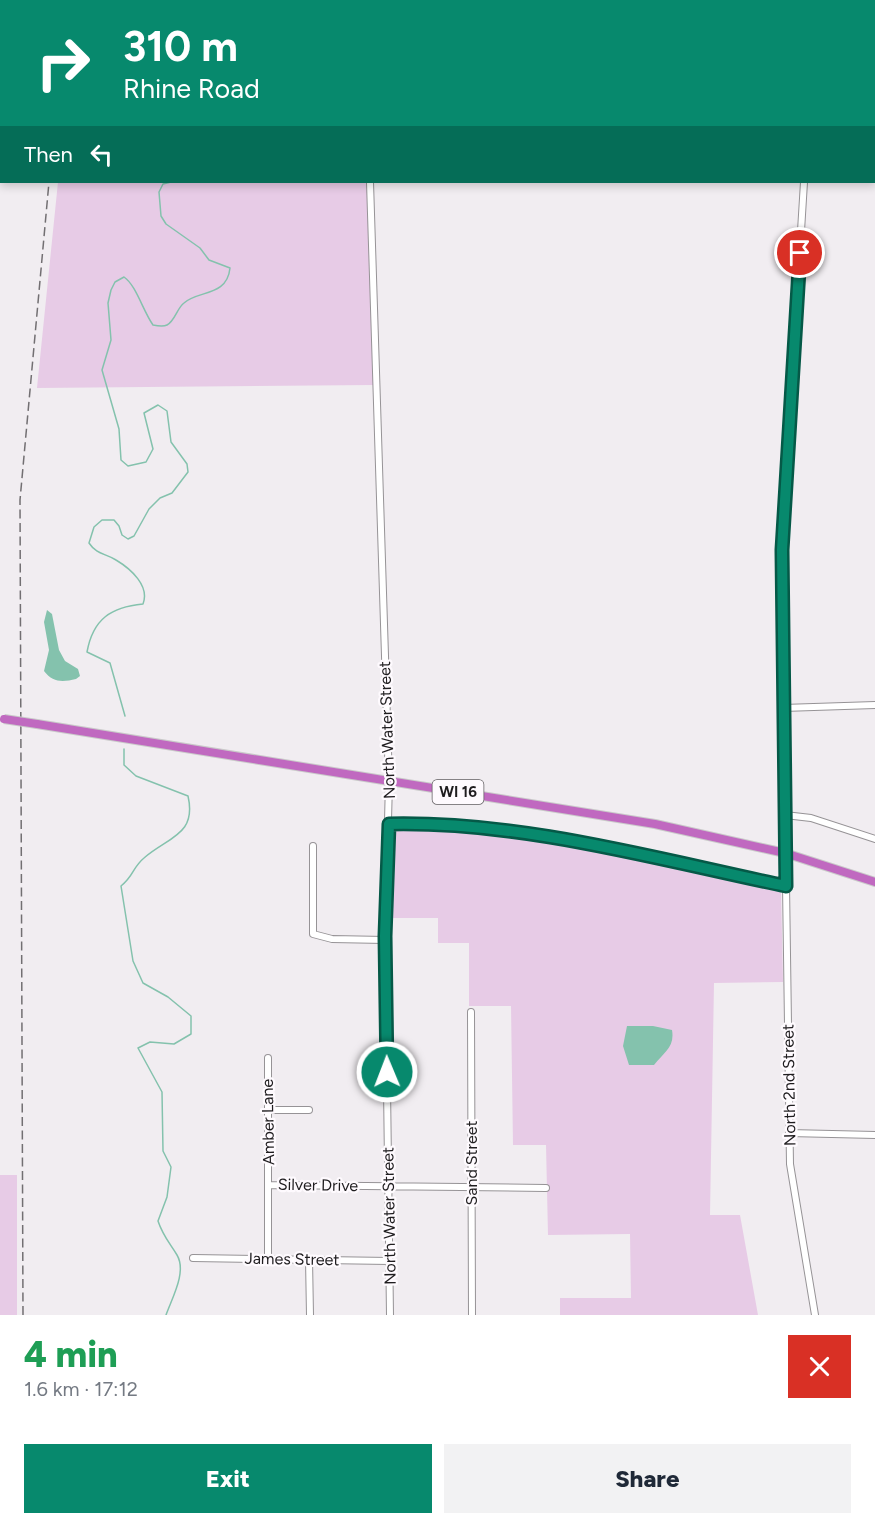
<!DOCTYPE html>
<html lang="en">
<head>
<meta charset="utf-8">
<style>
  :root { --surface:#fff; --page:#f2f2f3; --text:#1f2937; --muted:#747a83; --accent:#07896d }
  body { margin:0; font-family:Figtree,sans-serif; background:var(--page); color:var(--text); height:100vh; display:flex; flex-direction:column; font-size:22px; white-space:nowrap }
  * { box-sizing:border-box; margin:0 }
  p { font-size:20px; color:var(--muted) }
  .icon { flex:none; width:33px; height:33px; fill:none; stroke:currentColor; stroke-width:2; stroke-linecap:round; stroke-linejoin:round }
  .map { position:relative; height:1315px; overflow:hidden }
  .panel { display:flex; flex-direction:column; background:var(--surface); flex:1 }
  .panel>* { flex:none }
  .top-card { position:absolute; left:0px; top:0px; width:876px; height:183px; box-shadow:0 3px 9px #0003; background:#07896d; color:#fff; overflow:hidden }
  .pin { position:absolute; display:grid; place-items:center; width:51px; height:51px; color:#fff; margin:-26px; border:3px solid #fff; border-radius:50%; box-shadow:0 2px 6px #0007 }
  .me { position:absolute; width:66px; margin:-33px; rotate:359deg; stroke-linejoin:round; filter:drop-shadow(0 0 4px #0008) }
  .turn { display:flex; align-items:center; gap:21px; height:126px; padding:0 24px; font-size:27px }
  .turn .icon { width:78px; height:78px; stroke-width:2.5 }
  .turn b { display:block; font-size:42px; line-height:51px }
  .then { display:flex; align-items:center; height:57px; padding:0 24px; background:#0003; gap:12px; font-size:22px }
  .round { display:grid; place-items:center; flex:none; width:63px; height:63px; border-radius:0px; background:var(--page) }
  .overview { display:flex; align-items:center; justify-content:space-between; height:102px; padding:0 24px }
  h1 { font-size:36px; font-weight:800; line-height:45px; color:#1e9e55 }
  .cta { display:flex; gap:12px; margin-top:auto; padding:12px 24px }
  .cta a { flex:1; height:69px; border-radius:0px; background:var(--accent); color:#fff; font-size:24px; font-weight:800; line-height:69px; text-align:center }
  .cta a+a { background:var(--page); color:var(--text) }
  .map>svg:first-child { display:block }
  .green { fill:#e7cbe6 }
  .water { fill:#84c2ad }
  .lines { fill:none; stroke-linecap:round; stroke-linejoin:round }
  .stream { stroke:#84c2ad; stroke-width:1.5 }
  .minor-casing { stroke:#969396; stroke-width:8 }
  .highway-casing { stroke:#c9c9c9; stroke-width:10 }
  .minor { stroke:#fff; stroke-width:6 }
  .highway { stroke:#c069c0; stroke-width:8 }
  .rail { stroke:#726f72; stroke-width:1.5; stroke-dasharray:9 4.5; stroke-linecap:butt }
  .highway-bridge-casing { stroke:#c9c9c9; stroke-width:10; stroke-linecap:butt }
  .highway-bridge { stroke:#c069c0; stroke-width:8 }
  .route-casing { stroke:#055947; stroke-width:15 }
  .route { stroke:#07896d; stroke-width:10 }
  .labels { text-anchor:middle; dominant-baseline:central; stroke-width:4.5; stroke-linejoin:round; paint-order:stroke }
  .shield { fill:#fefafe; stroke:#625f62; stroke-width:1.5 }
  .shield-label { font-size:15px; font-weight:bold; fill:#1f1d1f }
  .street-label { font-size:16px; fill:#1f1d1f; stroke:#fefafe }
</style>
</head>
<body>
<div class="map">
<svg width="875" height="1315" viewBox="0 0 875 1315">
  <rect width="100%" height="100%" fill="#f1edf1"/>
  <path class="green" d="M77 0H362V1H76Z
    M58 182H367L374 385 37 388Z
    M415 825C534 833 651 858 768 884L781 892 783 982 714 983 710 1215H740L758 1315H560V1298H631L630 1234 548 1235 546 1145H513L511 1006H469V943H438V918H389L392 828Z
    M0 1175H17V1315H0Z"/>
  <path class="water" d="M47 610 52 614 59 650 65 661 78 669 80 676 76 679C63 682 53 683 44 671L49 650 44 622Z
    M627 1026H653L672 1030C675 1047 664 1052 654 1065H629L623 1046Z"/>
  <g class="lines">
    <path class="stream" d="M184 0V2
      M125 716 110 663 87 652C93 619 111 607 143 604 150 586 131 569 116 560 105 553 97 555 89 543L94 527 102 520H114L119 526 122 535 128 539 134 536 149 509 160 498 172 493 188 472 187 464 171 442 167 411 158 405 144 413 153 449 146 462 128 466 121 460 119 429 102 370 111 340 108 303 111 290 115 282 124 277C136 285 143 311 153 325 158 326 163 327 167 325 175 321 177 308 184 303 198 290 227 297 230 268L209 260 200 248 166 224 161 216 159 192 163 184 171 182
      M124 749V765L136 776 188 796C197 835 168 837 144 858 132 868 134 876 121 886L133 961 143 983 168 997 191 1016V1034L174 1044 150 1042 138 1048 162 1092 163 1151 171 1167 167 1197 158 1221C163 1236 169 1242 177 1255 187 1272 172 1298 166 1315"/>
    <defs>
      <path id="minor" d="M368 0V2
        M814 2V0
        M370 182 389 782 385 936 390 1315
        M804 182 784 509 782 606 790 1164 815 1315
        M783 708 875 705
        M785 815 811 818 875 839
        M389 824C523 821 656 859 786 886
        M313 846V934L332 939 385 940
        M471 1012 472 1315
        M268 1058V1258
        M268 1110H309
        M789 1133 875 1135
        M269 1185 546 1188
        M193 1258 390 1261
        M309 1259 310 1315"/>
      <path id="highway" d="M37 724 655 824 785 853 875 882"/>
    </defs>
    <use href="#minor" class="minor-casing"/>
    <use href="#highway" class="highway-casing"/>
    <use href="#minor" class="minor"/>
    <use href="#highway" class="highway"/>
    <path class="rail" d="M67 2V0
      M23 1315 20 500 49 182"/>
    <defs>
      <path id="highway-bridge" d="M4 719 37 724"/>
    </defs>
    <use href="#highway-bridge" class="highway-bridge-casing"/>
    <use href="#highway-bridge" class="highway-bridge"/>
  </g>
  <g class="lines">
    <defs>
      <path id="route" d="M387 1072 385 936 389 824C523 821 656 859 786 886L782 550 800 253"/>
    </defs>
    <use href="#route" class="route-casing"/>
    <use href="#route" class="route"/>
  </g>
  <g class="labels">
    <rect class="shield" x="432.5" y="780" width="51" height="24" rx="4.5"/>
    <g class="shield-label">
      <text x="458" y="792">WI 16</text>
    </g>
    <g class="street-label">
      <text transform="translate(387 730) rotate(-92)">North Water Street</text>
      <text transform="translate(789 1085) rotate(-91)">North 2nd Street</text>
      <text transform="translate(268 1122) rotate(-91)">Amber Lane</text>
      <text transform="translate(471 1163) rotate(-90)">Sand Street</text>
      <text transform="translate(318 1185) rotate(1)">Silver Drive</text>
      <text transform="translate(389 1216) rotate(-91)">North Water Street</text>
      <text transform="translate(292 1259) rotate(1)">James Street</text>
    </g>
  </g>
</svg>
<div class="pin" style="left:800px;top:253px;background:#d93025"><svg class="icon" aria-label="arrive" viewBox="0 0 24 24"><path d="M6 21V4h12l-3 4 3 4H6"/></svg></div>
<svg class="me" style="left:387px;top:1072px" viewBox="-20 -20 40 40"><circle r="17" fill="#07896d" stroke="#fff" stroke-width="3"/><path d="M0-11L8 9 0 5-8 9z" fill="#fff"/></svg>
<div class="top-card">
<div class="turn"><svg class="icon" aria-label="right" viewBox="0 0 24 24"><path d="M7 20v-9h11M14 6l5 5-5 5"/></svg><div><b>310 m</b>Rhine Road</div></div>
<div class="then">Then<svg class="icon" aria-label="left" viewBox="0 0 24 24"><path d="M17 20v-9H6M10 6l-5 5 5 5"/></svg></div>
</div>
</div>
<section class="panel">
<div class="overview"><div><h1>4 min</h1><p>1.6 km · 17:12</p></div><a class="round" style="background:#d93025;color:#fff"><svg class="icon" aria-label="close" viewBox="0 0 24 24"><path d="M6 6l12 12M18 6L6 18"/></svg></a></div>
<div class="cta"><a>Exit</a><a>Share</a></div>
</section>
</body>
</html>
